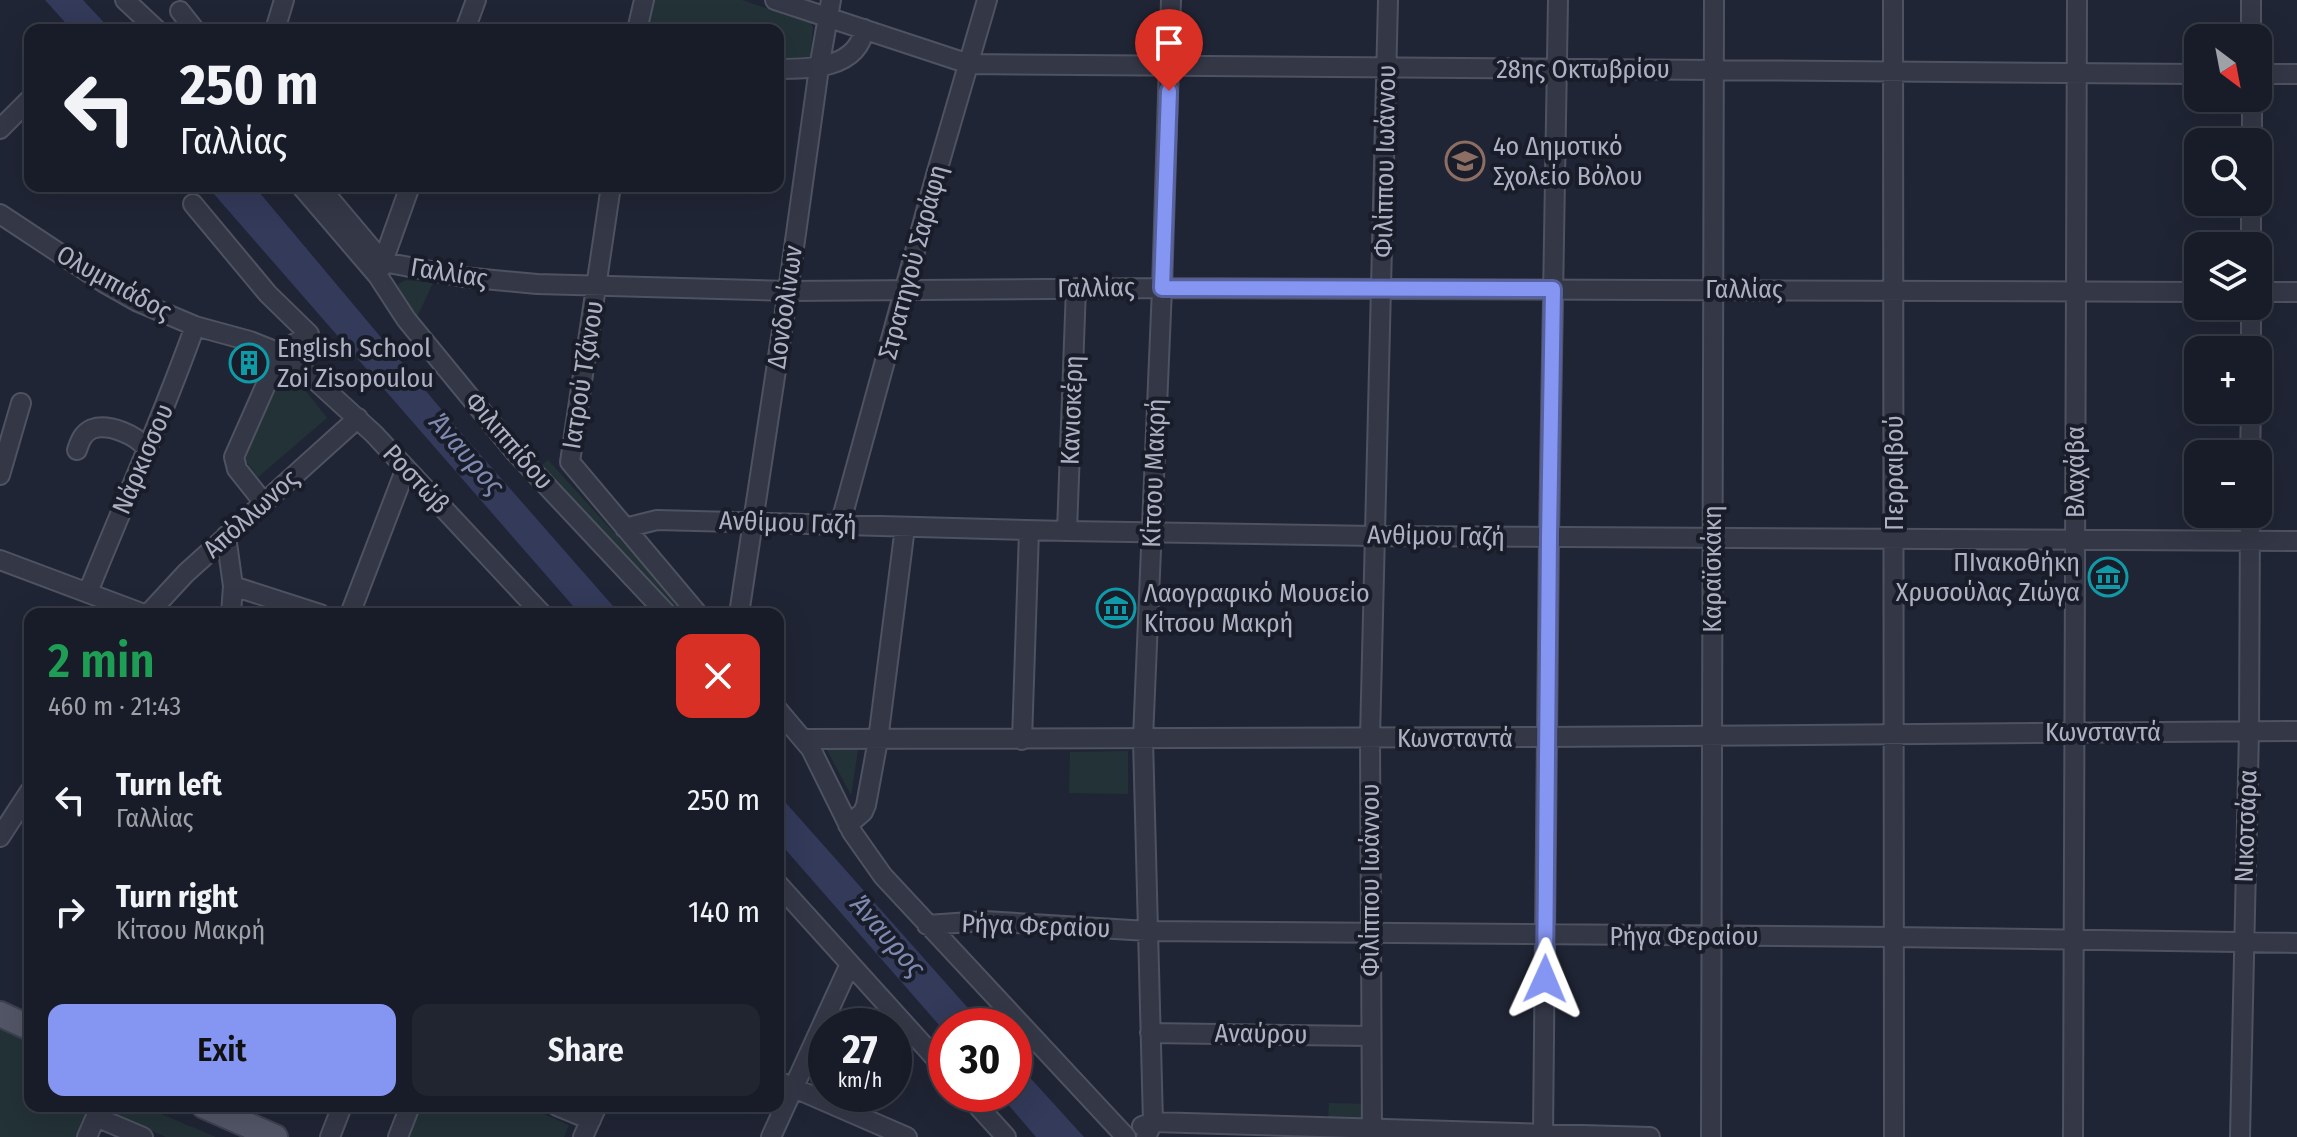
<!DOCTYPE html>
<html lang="en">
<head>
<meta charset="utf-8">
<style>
  :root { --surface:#181c28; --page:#212530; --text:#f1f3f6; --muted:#9fa1a8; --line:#363a45; --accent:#8495f2 }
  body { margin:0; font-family:"Fira Sans Condensed",sans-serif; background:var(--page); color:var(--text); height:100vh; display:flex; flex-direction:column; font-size:30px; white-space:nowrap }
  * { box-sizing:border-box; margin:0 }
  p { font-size:26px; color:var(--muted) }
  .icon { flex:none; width:44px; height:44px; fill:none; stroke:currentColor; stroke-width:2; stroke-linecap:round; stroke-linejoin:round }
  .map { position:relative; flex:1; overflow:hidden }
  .side { position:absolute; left:24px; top:608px; width:760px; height:504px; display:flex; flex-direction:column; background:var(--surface); border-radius:16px; box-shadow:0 8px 32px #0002,0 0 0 2px var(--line) }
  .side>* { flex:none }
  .guide { position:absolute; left:24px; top:24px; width:760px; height:168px; border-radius:16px; box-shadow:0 8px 32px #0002,0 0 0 2px var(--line); background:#181c28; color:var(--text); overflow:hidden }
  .needle { width:52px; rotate:148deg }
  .fabs { position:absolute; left:2184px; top:24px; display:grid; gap:16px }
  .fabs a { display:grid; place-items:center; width:88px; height:88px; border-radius:16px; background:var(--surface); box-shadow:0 8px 32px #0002,0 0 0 2px var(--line); font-size:40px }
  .speed { position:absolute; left:808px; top:1008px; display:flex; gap:16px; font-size:40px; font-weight:700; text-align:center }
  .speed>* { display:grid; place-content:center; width:104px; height:104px; border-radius:50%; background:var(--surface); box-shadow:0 8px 32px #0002,0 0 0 2px var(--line); line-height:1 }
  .speed small { font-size:20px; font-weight:400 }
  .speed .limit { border:12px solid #d22; background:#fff; color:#111 }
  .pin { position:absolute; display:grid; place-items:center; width:68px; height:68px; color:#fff; margin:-82px -34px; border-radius:50% 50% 50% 0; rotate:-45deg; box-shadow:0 0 8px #0007 }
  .pin .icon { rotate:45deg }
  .me { position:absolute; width:88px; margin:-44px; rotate:1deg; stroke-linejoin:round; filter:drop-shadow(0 0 6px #0008) }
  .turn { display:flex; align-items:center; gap:28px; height:168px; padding:0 24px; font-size:36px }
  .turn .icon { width:104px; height:104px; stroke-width:2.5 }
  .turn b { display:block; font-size:56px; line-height:68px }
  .round { display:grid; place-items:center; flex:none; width:84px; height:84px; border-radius:16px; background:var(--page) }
  .head { display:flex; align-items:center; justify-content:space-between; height:136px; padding:0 24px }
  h1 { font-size:48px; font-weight:600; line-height:60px; color:#1e9e55 }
  .primary-button { display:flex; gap:16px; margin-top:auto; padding:16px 24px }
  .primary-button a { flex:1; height:92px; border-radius:16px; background:var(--accent); color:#111; font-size:32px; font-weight:600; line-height:92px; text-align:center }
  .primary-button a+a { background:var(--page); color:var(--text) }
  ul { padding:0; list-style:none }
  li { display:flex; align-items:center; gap:24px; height:112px; padding:0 24px }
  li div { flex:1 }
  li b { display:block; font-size:30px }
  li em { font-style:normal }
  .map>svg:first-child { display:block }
  .green { fill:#233237 }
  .water { fill:#333a5a }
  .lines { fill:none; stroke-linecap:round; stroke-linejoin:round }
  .minor-casing { stroke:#4e5261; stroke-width:22 }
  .major-casing { stroke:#3d4150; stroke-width:28 }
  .minor { stroke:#343746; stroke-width:18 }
  .major { stroke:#525666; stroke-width:24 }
  .route-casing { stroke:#56619d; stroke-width:20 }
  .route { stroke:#8495f2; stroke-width:14 }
  .labels { text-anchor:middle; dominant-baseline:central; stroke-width:8; stroke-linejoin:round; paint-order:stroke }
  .street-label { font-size:26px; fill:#aeb1c3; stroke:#191d2a }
  .poi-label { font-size:26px; fill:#aeb1c3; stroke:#191d2a; text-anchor:start }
  .water-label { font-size:28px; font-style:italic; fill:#7f89af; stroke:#191d2a }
</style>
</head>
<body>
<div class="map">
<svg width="2297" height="1137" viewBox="0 0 2297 1137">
  <rect width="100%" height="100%" fill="#202535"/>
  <path class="green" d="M652 0H742L810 23 813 27 810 60 778 63V30H646Z
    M406 280 433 283 418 315H416L398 291V284Z
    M283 375 305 390 327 418 258 477 243 457Z
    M548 460 688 614H680L667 601 540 466Z
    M828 747 858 750 851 795 827 750Z
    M1128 751V794L1069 793 1070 752Z
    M0 1023 30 1037V1106H91L78 1137H0Z
    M1329 1103 1365 1104 1364 1122 1328 1121Z
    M118 1106H142L216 1137H166L114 1115Z
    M419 1106H525L569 1125 564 1137H407Z"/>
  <path class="water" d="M45 0H83L111 30H72Z
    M207 186H254L457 428 620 614H580Z
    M778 794 984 1026H946V1033L778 841Z
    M1014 1060 1084 1137H1036L999 1094H1014Z"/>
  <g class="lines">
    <defs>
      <path id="minor" d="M125 0 157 30
        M775 0 969 64 2198 74
        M1893 0 1894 1137
        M2251 0V38
        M180 11 195 30
        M275 30 284 0
        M465 30 476 0
        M637 30 644 0
        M778 69C809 69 858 69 864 29
        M2258 74H2297
        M0 129 30 99
        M2252 142V98
        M301 186 378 276 406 319 515 452 667 614
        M319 186 383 262 463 277 537 284 788 291 1162 288 2198 292
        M611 186 570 462 698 614
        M193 204 268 294 309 334 280 353 234 457 237 469 264 503
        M0 214 106 284 136 301 195 326 250 341 280 353 315 380 374 434 542 614
        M2251 246V202
        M380 270 410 186
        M2258 292H2297
        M2251 350V306
        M77 450C80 441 83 433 92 429 109 423 136 435 146 448
        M2250 454 2251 410
        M0 475 21 403
        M840 525 936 175 987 0
        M625 528 657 520 1067 531 1376 536 2297 541
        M1067 531 1076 288
        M226 536 233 586 231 614
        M0 560 144 614
        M233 586 320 614
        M88 592C124 503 163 416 195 326
        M148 614 186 573 358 418
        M350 614 406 468
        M739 614 788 291 819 68 831 0
        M778 710 811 749 852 832 883 876 1126 1137
        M804 739 1547 737 2297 731
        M1022 740 1029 531
        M848 825 863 812 866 805 878 740 905 527
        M0 837 30 791
        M778 884 946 1070
        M927 925 985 921 1148 931 1894 937 2297 943
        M1150 1033 1371 1036
        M778 1081 907 1137
        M967 1094 1006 1137
        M557 1106 591 1120
        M96 1117 143 1137
        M1142 1126 1153 1122 1650 1137
        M87 1137 100 1107
        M330 1137 342 1106
        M398 1137 410 1106
        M583 1137 597 1106
        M771 1137 850 964
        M1146 1137 1153 1122 1143 739 1162 288 1171 0
        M1372 1137 1370 738 1388 0
        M1543 1137 1549 537 1558 0
        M1711 1137 1714 0
        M2073 1137 2077 0
        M2240 1137 2249 731 2250 514"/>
      <path id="major" d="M0 1014 30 1028
        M204 1106 275 1137"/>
    </defs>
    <use href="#minor" class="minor-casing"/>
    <use href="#major" class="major-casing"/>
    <use href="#minor" class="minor"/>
    <use href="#major" class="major"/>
  </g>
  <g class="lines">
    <defs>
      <path id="route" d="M1169 91 1162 288 1553 289 1549 537 1545 979"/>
    </defs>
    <use href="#route" class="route-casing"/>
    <use href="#route" class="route"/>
  </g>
  <defs>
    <symbol id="school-ring" viewBox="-11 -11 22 22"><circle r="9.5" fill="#191d2a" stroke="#8d6e63" stroke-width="1.5"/><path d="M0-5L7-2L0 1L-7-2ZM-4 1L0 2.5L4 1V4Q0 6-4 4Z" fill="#8d6e63"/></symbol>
    <symbol id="building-ring" viewBox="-11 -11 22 22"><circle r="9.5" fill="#191d2a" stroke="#0f9aa8" stroke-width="1.5"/><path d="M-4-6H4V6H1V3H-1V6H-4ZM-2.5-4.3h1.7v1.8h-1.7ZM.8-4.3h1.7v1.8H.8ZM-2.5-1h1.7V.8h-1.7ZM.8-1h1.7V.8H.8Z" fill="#0f9aa8"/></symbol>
    <symbol id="museum-ring" viewBox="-11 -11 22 22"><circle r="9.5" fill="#191d2a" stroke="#0f9aa8" stroke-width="1.5"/><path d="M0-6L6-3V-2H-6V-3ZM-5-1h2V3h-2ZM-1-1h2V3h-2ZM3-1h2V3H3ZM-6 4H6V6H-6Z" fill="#0f9aa8"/></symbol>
  </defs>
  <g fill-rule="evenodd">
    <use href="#school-ring" x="1443" y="139" width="44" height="44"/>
    <use href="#building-ring" x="227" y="341" width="44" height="44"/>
    <use href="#museum-ring" x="2086" y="555" width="44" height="44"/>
    <use href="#museum-ring" x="1094" y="586" width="44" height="44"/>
  </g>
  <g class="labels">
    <g class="street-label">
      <text x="1583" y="69">28ης Οκτωβρίου</text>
      <text transform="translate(1385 161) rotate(-89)">Φιλίππου Ιωάννου</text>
      <text transform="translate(913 262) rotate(-75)">Στρατηγού Σαράφη</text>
      <text transform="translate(449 273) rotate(9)">Γαλλίας</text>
      <text transform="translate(114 283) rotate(29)">Ολυμπιάδος</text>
      <text transform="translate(1096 288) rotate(-1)">Γαλλίας</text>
      <text x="1744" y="289">Γαλλίας</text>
      <text transform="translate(785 307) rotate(-82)">Δονδολίνων</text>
      <text transform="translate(583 375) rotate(-81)">Ιατρού Τζάνου</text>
      <text transform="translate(1072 410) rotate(-88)">Κανισκέρη</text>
      <text transform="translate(509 441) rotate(49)">Φιλιππίδου</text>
      <text transform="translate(143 459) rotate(-67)">Νάρκισσου</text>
      <text transform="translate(2075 472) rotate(-90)">Βλαχάβα</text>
      <text transform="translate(1154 473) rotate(-88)">Κίτσου Μακρή</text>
      <text transform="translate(1894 473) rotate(-90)">Περραιβού</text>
      <text transform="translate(416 479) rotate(47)">Ροστώβ</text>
      <text transform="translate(251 514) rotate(-42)">Απόλλωνος</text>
      <text transform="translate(788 523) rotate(2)">Ανθίμου Γαζή</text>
      <text transform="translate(1436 536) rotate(1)">Ανθίμου Γαζή</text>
      <text transform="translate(1712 569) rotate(-90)">Καραϊσκάκη</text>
      <text x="2103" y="732">Κωνσταντά</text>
      <text x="1455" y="738">Κωνσταντά</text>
      <text transform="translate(2246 826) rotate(-88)">Νικοτσάρα</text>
      <text transform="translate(1370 880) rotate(-90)">Φιλίππου Ιωάννου</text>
      <text transform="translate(1036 926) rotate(2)">Ρήγα Φεραίου</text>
      <text x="1684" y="936">Ρήγα Φεραίου</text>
      <text transform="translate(1261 1034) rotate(1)">Αναύρου</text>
    </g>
    <g class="poi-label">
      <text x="1493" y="146">4ο Δημοτικό<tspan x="1493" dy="30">Σχολείο Βόλου</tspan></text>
      <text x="277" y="348">English School<tspan x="277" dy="30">Zoi Zisopoulou</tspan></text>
      <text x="2080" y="562" text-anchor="end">ΠΙνακοθήκη<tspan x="2080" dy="30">Χρυσούλας Ζιώγα</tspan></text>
      <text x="1144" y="593">Λαογραφικό Μουσείο<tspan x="1144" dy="30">Κίτσου Μακρή</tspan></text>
    </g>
    <g class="water-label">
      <text transform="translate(467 454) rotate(49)">Άναυρος</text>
      <text transform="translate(888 936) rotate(49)">Άναυρος</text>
    </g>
  </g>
</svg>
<div class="fabs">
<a><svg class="needle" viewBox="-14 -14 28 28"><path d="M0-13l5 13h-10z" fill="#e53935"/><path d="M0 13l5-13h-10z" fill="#9fa1a8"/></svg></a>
<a><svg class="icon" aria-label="search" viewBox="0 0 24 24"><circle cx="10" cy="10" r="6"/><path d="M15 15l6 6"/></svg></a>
<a><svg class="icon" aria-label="layers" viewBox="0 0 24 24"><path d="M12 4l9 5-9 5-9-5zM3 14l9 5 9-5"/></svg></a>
<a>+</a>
<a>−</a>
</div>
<div class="speed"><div>27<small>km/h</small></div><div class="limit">30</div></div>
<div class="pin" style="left:1169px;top:91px;background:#d93025"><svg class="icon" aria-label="arrive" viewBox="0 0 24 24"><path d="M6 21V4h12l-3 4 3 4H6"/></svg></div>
<svg class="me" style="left:1545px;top:979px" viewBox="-20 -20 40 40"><path d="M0-17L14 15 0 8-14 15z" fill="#8495f2" stroke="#fff" stroke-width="4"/></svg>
<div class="guide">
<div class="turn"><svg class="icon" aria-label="left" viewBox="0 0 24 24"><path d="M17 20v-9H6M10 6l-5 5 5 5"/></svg><div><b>250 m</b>Γαλλίας</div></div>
</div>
<section class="side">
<div class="head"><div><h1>2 min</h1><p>460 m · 21:43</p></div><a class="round" style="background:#d93025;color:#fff"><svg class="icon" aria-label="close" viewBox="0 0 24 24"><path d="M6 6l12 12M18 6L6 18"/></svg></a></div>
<ul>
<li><svg class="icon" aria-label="left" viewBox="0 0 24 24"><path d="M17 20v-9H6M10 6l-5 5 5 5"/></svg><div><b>Turn left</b><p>Γαλλίας</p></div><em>250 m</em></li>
<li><svg class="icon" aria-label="right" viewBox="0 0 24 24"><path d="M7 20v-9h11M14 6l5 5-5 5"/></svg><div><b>Turn right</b><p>Κίτσου Μακρή</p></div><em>140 m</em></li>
</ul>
<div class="primary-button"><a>Exit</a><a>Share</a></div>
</section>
</div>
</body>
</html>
